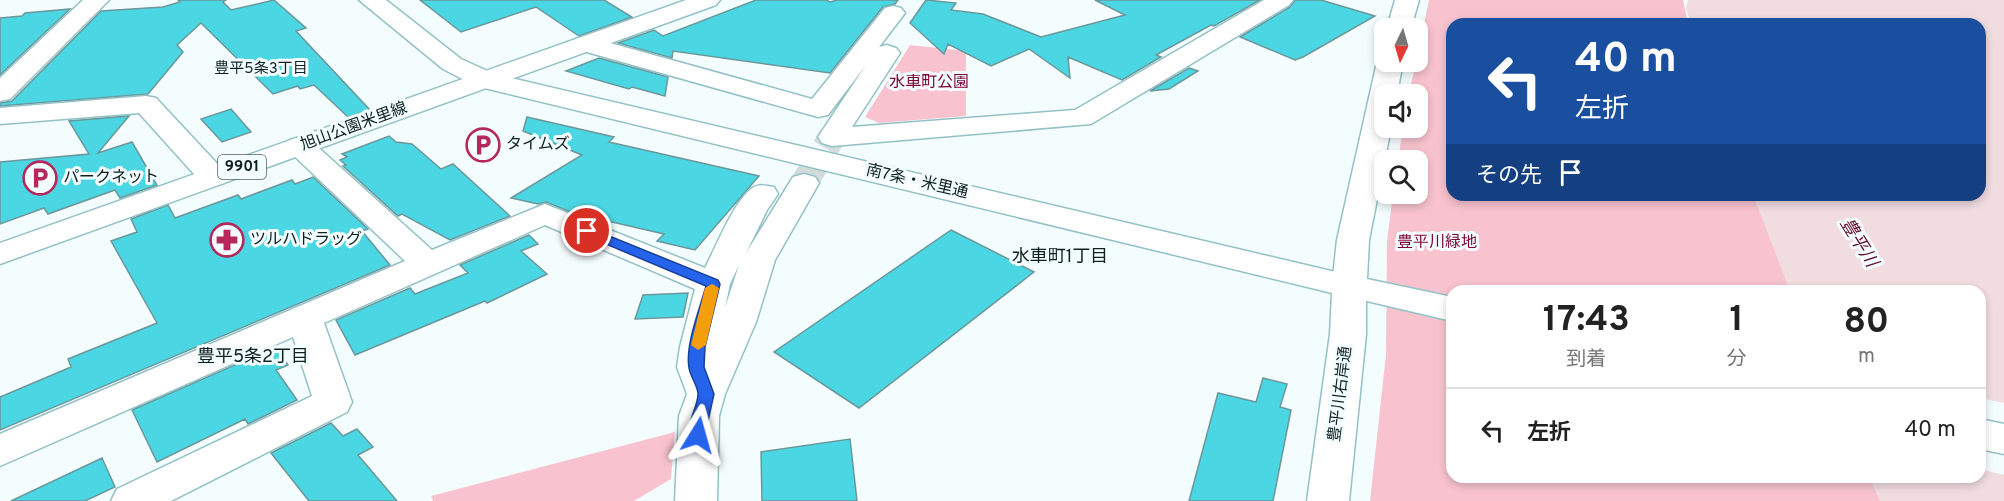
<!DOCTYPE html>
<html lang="ja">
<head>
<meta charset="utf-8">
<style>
  :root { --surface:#fff; --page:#f2f2f2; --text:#222; --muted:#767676; --line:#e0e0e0 }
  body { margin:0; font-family:Overpass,"Noto Sans JP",sans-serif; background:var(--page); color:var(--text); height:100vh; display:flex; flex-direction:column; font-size:22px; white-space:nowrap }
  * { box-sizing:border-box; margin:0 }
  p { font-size:20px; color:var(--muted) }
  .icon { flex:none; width:33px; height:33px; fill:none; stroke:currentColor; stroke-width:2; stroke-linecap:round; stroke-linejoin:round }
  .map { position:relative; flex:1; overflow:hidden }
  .drawer { position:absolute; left:1446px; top:285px; width:540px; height:198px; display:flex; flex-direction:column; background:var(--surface); border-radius:18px; box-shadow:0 3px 9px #0003 }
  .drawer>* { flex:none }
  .hud { position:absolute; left:1446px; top:18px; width:540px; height:183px; border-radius:18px; box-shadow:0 3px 9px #0003; background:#1a4fa0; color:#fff; overflow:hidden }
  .needle { width:39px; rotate:185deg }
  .buttons { position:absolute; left:1374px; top:18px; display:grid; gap:12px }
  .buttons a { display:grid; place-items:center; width:54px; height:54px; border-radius:12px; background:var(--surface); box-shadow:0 3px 9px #0003; font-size:30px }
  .pin { position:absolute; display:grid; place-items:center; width:51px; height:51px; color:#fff; margin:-26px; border:3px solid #fff; border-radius:50%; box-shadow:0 2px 6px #0007 }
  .me { position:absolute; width:66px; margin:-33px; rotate:8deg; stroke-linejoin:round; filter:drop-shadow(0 0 4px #0008) }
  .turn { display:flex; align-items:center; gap:21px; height:126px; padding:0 30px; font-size:27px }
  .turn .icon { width:78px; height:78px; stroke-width:2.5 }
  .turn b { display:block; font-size:42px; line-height:51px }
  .then { display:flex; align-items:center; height:57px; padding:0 30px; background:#0003; gap:12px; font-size:22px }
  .eta { display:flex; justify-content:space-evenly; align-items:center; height:102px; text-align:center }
  .eta b { font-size:36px; font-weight:700; line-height:42px }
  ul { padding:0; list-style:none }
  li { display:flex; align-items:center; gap:18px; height:84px; padding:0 30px; border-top:2px solid var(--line) }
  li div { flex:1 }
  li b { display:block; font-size:22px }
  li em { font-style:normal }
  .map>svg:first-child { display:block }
  .green { fill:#f8c3ce }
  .water { fill:#f1dce0 }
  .pier { fill:#f4fdfe }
  .building { fill:#4ad7e3; stroke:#6b979b; stroke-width:1.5 }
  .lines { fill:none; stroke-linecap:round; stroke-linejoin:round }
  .minor-tunnel { stroke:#d2dcdd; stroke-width:27; stroke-dasharray:27 14; stroke-linecap:butt }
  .minor-casing { stroke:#93c1c5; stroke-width:3 }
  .major-casing { stroke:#93c1c5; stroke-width:3 }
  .minor { fill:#fff; fill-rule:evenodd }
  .major { fill:#fff; fill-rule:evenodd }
  .route { fill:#2563eb; stroke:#184099; stroke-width:1.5 }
  .slow { fill:#f59e0b }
  .labels { text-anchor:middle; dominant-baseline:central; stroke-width:6; stroke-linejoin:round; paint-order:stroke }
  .far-neighbourhood-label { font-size:15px; fill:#0e2022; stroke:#f4fdfe }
  .shield { fill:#f4fdfe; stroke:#536264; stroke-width:1.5 }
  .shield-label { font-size:15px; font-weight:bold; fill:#0e2022 }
  .park-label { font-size:16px; fill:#7b0338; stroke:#f4fdfe }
  .street-label { font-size:16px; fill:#0e2022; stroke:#f4fdfe }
  .poi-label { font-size:16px; fill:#0e2022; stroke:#f4fdfe; text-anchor:start }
  .water-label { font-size:18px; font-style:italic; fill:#620c2d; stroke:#f4fdfe }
  .neighbourhood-label { font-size:18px; fill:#0e2022; stroke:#f4fdfe }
</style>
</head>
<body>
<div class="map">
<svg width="2004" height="501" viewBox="0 0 2004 501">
  <rect width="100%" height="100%" fill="#f4fdfe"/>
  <path class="green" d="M1429 0H1683L1688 24H1452V195H1768L1815 291H1452V477H1879L1884 501H1370L1386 354 1387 241 1393 194H1418V160H1398L1403 128H1418V94H1409Z
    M910 45 966 51V116L879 123 865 117Z
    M675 432 671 479 634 501H433L431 496Z"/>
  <path class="water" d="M1688 0H2004V403L1980 398V291H1790L1753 195H1980V24H1691L1686 8Z
    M1980 400 2004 405V501H1880L1869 477H1980Z"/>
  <path class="pier" d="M1980 400 2004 405V475L1980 469Z"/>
  <path class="building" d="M178 0H226L223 2 231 10 274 0 306 28 296 31 370 110 348 117 314 85 300 89 298 86 273 94 201 23 177 45 183 52 148 94 0 106V103L12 101 101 11 163 7 180 2Z
    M420 0H604L632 17 579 36 536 7 461 32Z
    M756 0H826L830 2 837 0H898L895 4 883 7 830 73 673 51 672 58 618 43 654 30 663 36Z
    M926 0 956 3 951 10 983 14 1041 37 1125 15 1095 0H1260L1214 26 1211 25 1156 55 1161 57 1122 80 1068 57 1070 78 1029 49 991 66 948 44 944 54 910 23Z
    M1295 0H1321L1375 16 1303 57 1295 60 1240 37 1290 7Z
    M70 9 0 75V18L22 16 25 13Z
    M599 58 668 77 665 96 632 87 629 89 566 71Z
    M1189 68 1198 71 1169 89 1150 91Z
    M231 109 251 132 222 142 201 119Z
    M129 116 98 153 132 142 157 185 120 198 115 190 48 214 44 208 0 224V162L89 154 69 121Z
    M527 117 614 137 609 142 759 176 695 250 657 241 664 234 573 213 546 202 538 204 511 198 582 155 523 131Z
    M389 136 396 142 412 144 441 169 453 164 510 216 450 240 402 214 398 216 343 166 346 165 340 160 347 157 342 154Z
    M313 177 368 229 362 231 390 265 0 430V397L71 367 68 359 157 323 111 241 137 232 131 219 168 205 175 218 238 195 241 199 292 180 295 184Z
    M951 230 1034 272 859 408 774 352Z
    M529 235 538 244 521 251 547 274 487 303 485 301 355 355 336 320 410 288 415 294 468 273 460 265Z
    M688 293 683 317 635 319 643 295Z
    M276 347 288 365 276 370 297 400 248 424 245 419 157 462 132 410Z
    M1263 378 1287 384 1280 407 1291 410 1273 501H1189L1218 393 1256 402Z
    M331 423 343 436 357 429 373 447 358 455 397 501H309L271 453Z
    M850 439 857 501H762L761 452Z
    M102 458 115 487 85 501H11Z"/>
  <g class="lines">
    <path class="minor-tunnel" d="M804 183 832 137"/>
    <defs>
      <path id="minor" d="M83 0H109L10 99 0 101V78Z
        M359 0H386L461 59 494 74 1361 278 1366 286V334L1349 501H1307L1330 334 1332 293 476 86 443 69Z
        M1264 0H1293L1289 5 1091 124 832 146 822 143 818 137 866 65 828 115 818 117 576 49 572 44 576 39 585 36 812 99 885 8 893 6 901 8 905 13 879 47 887 45 896 48 900 53 852 127 1075 110Z
        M146 96 156 98 224 171 228 177 224 183 213 186 202 183 139 113 0 124V108Z
        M300 137 310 140 432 250 545 204 705 268C717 245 732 205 751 189 758 183 766 186 774 187L778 194 767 210 746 253 793 177 804 174 815 177 819 183 775 260 756 322 725 394 719 416 717 501H675L679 416 687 394 677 367 680 347 695 289 545 225 324 323 352 402 347 412 171 501H111L117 489 312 396 293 337 0 466V434L405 261 290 152 286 146 290 140ZM739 265 725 308 730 284Z"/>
      <path id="major" d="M686 0H720L716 5 0 264V243Z
        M1395 0H1419L1411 28H1387Z
        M1384 56V62H1403L1397 94H1384V128H1391L1369 240 1367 279 1452 297V321L1337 294 1332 286 1337 240 1377 62Z
        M1980 419 2004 424V454L1980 449Z"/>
    </defs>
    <use href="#minor" class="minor-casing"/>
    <use href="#major" class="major-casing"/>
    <use href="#minor" class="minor"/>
    <use href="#major" class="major"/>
  </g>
  <path class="route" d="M587 227 718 280 720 284 705 347 704 367 714 394 704 439 698 441 692 439C684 424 698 409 698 394 698 386 690 376 689 368 685 345 700 308 706 286L582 234 580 231Z"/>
  <path class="slow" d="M712 284 719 288 706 345 698 350 691 345 705 288Z"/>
  <defs>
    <symbol id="parking-ring" viewBox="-11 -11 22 22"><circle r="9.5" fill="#f4fdfe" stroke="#b6285c" stroke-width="1.5"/><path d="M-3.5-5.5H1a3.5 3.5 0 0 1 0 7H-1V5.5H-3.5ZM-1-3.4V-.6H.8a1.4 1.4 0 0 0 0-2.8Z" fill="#b6285c"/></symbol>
    <symbol id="pharmacy-ring" viewBox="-11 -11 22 22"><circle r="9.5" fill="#f4fdfe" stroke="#b6285c" stroke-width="1.5"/><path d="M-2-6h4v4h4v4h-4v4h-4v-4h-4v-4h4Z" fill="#b6285c"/></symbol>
  </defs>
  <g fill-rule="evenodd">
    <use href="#parking-ring" x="464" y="126" width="38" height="38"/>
    <use href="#parking-ring" x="21" y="159" width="38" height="38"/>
    <use href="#pharmacy-ring" x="208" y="221" width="38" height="38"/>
  </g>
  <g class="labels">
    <g class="far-neighbourhood-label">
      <text x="261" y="69">豊平5条3丁目</text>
    </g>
    <rect class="shield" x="218" y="155" width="48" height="24" rx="4.5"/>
    <g class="shield-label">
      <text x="242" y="167">9901</text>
    </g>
    <g class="park-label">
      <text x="929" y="83">水車町公園</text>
      <text x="1437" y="243">豊平川緑地</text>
    </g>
    <g class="street-label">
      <text transform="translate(354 127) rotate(-20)">旭山公園米里線</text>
      <text transform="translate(917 182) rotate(13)">南7条・米里通</text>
      <text transform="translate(1341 394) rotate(-83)">豊平川右岸通</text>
    </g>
    <g class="poi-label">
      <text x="506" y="145">タイムズ</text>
      <text x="63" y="178">パークネット</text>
      <text x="250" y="240">ツルハドラッグ</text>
    </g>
    <g class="water-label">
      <text transform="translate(1858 243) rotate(58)">豊平川</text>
    </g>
    <g class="neighbourhood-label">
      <text x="1060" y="257">水車町1丁目</text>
      <text x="253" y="357">豊平5条2丁目</text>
    </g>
  </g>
</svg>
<div class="buttons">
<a><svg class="needle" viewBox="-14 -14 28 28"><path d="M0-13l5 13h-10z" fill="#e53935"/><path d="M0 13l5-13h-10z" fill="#767676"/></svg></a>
<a><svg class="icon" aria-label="sound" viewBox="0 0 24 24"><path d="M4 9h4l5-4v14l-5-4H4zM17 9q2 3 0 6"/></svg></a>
<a><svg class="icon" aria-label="search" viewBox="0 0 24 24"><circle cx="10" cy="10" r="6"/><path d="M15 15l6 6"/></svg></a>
</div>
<div class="pin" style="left:587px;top:231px;background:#d93025"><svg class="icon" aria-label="arrive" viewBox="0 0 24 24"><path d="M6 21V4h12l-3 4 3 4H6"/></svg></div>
<svg class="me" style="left:698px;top:435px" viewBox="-20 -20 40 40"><path d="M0-17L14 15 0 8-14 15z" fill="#2563eb" stroke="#fff" stroke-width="4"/></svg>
<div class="hud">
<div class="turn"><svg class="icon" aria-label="left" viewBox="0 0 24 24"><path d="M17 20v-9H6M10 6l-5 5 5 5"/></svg><div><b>40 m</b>左折</div></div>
<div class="then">その先<svg class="icon" aria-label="arrive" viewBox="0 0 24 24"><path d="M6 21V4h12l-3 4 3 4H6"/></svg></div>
</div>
<section class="drawer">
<div class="eta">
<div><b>17:43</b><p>到着</p></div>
<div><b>1</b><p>分</p></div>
<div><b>80</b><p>m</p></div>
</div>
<ul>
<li><svg class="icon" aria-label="left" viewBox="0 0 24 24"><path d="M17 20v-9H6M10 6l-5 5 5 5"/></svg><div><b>左折</b></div><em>40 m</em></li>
</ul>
</section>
</div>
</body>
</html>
